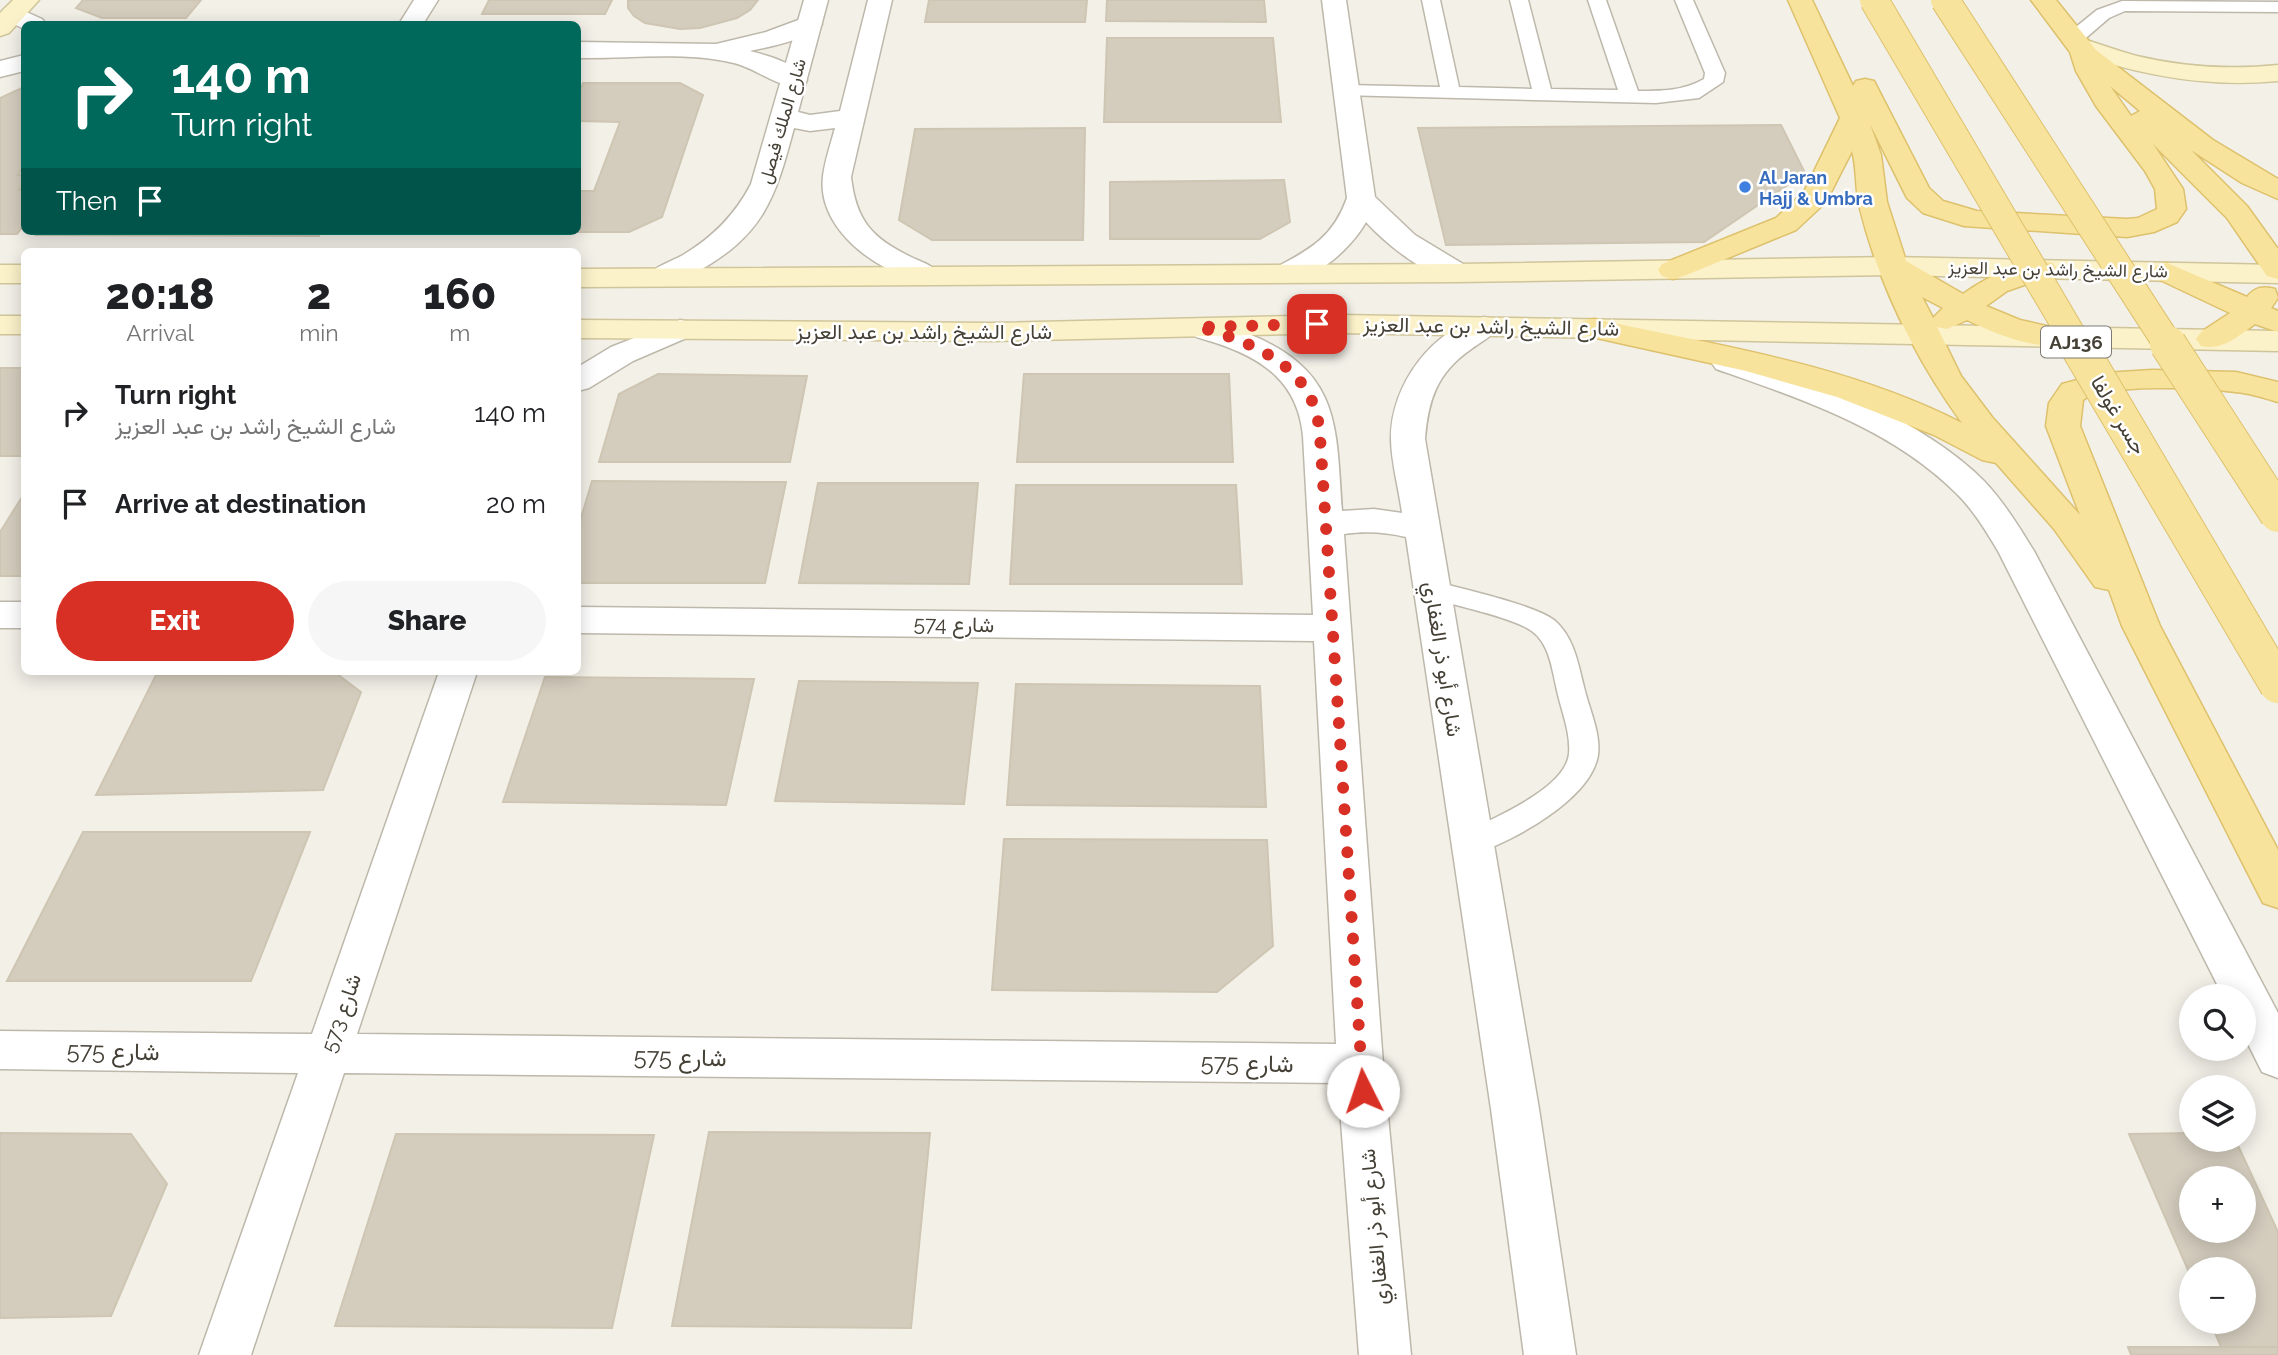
<!DOCTYPE html>
<html lang="en">
<head>
<meta charset="utf-8">
<style>
  :root { --surface:#fff; --page:#f6f6f6; --text:#202124; --muted:#757577; --accent:#d93025 }
  body { margin:0; font-family:Raleway,Vazirmatn,sans-serif; background:var(--page); color:var(--text); height:100vh; display:flex; flex-direction:column; font-size:26px; white-space:nowrap }
  * { box-sizing:border-box; margin:0 }
  p { font-size:23px; color:var(--muted) }
  .icon { flex:none; width:38px; height:38px; fill:none; stroke:currentColor; stroke-width:2; stroke-linecap:round; stroke-linejoin:round }
  .map { position:relative; flex:1; overflow:hidden }
  .sheet { position:absolute; left:21px; top:248px; width:560px; height:427px; display:flex; flex-direction:column; background:var(--surface); border-radius:10px; box-shadow:0 4px 18px #0003 }
  .sheet>* { flex:none }
  .guide { position:absolute; left:21px; top:21px; width:560px; height:214px; border-radius:10px; box-shadow:0 4px 18px #0003; background:#00695c; color:#fff; overflow:hidden }
  .tools { position:absolute; left:2179px; top:984px; display:grid; gap:14px }
  .tools a { display:grid; place-items:center; width:77px; height:77px; border-radius:50%; background:var(--surface); box-shadow:0 4px 18px #0003; font-size:35px }
  .pin { position:absolute; display:grid; place-items:center; width:60px; height:60px; color:#fff; margin:-30px; border-radius:14px; box-shadow:0 4px 10px #0006 }
  .me { position:absolute; width:77px; margin:-38px; rotate:356deg; stroke-linejoin:round; filter:drop-shadow(0 0 5px #0008) }
  .turn { display:flex; align-items:center; gap:24px; height:147px; padding:0 35px; font-size:32px }
  .turn .icon { width:91px; height:91px; stroke-width:2.5 }
  .turn b { display:block; font-size:49px; line-height:60px }
  .then { display:flex; align-items:center; height:66px; padding:0 35px; background:#0003; gap:14px; font-size:26px }
  .eta { display:flex; justify-content:space-evenly; align-items:center; height:119px; text-align:center }
  .eta b { font-size:42px; font-weight:800; line-height:49px }
  .primary-button { display:flex; gap:14px; margin-top:auto; padding:14px 35px }
  .primary-button a { flex:1; height:80px; border-radius:42px; background:var(--accent); color:#fff; font-size:28px; font-weight:800; line-height:80px; text-align:center }
  .primary-button a+a { background:var(--page); color:var(--text) }
  ul { padding:0; list-style:none }
  li { display:flex; align-items:center; gap:21px; height:91px; padding:0 35px }
  li div { flex:1 }
  li b { display:block; font-size:26px }
  li em { font-style:normal }
  .map>svg:first-child { display:block }
  .building { fill:#d4cdbe; stroke:#cec5b2; stroke-width:2; fill-rule:evenodd }
  .lines { fill:none; stroke-linecap:round; stroke-linejoin:round }
  .service-casing { stroke:#beb8ab; stroke-width:3 }
  .minor-casing { stroke:#beb8ab; stroke-width:3 }
  .tertiary-casing { stroke:#beb8ab; stroke-width:3 }
  .secondary-casing { stroke:#d0c59a; stroke-width:3 }
  .primary-casing { stroke:#ddc16c; stroke-width:3 }
  .service { fill:#fff; fill-rule:evenodd }
  .minor { fill:#fff; fill-rule:evenodd }
  .tertiary { fill:#fff; fill-rule:evenodd }
  .secondary { fill:#fbf2ca; fill-rule:evenodd }
  .primary { fill:#f8e39c; fill-rule:evenodd }
  .primary-bridge-far1-casing { stroke:#ddc16c; stroke-width:30; stroke-linecap:butt }
  .primary-bridge-casing { stroke:#ddc16c; stroke-width:38; stroke-linecap:butt }
  .primary-bridge-far1 { stroke:#f8e39c; stroke-width:28 }
  .primary-bridge { stroke:#f8e39c; stroke-width:36 }
  .route { stroke:#d93025; stroke-width:12; stroke-dasharray:0 21.6 }
  .shop-dot { fill:#3f7fe0; stroke:#fff; stroke-width:2.5 }
  .labels { text-anchor:middle; dominant-baseline:central; stroke-width:5; stroke-linejoin:round; paint-order:stroke }
  .far-street-label { font-size:18px; fill:#464137; stroke:#fff }
  .far-shop-label { font-size:18px; font-weight:bold; fill:#366cbe; stroke:#fff; text-anchor:start }
  .shield { fill:#fff; stroke:#7e7a73; stroke-width:2 }
  .shield-label { font-size:19px; font-weight:bold; fill:#464137 }
  .street-label { font-size:21px; fill:#464137; stroke:#fff }
  .near-street-label { font-size:24px; fill:#464137; stroke:#fff }
</style>
</head>
<body>
<div class="map">
<svg width="2278" height="1355" viewBox="0 0 2278 1355">
  <rect width="100%" height="100%" fill="#f3f0e8"/>
  <path class="building" d="M83 0H201L186 18H102L76 8Z
    M489 0H612L605 14H482Z
    M628 0H758L750 10 737 18 700 28 680 29 645 23 634 16 628 8Z
    M929 0H1087L1085 22H925Z
    M1107 0H1264L1266 22 1106 21Z
    M1107 38H1273L1281 122H1104Z
    M583 83H680L703 95 662 217 629 232H517L578 231V191H594L620 122 578 121V95Z
    M24 87V166L18 175H24V183L19 190H24V225L17 234H0V98Z
    M1781 125 1805 173 1704 242 1446 245 1418 128Z
    M1085 128 1083 240H932L899 220 915 129Z
    M1284 180 1290 222 1260 239H1110V182Z
    M39 231H321L319 236 36 235Z
    M0 368H24V456H0Z
    M658 374 807 376 790 462H599L619 394Z
    M1024 374H1229L1233 462H1017Z
    M592 481 786 482 765 583H578V528Z
    M818 483H978L969 584 799 583Z
    M1016 485H1236L1242 584H1010Z
    M24 494V576H0V532Z
    M337 674 361 692 323 790 96 795 156 675Z
    M545 677 754 679 726 805 503 802Z
    M799 681 978 683 964 804 775 801Z
    M1016 684 1260 686 1266 807 1007 805Z
    M83 832H310L251 981H7Z
    M1004 839 1267 840 1273 946 1217 992 992 990Z
    M709 1132 930 1133 911 1328 672 1326Z
    M0 1133 131 1134 167 1184 111 1316 0 1318Z
    M2191 1133V1139H2235L2278 1232V1347H2221L2210 1321H2244V1269H2191V1277L2129 1134ZM2191 1178H2244V1230H2191Z
    M396 1134 654 1135 612 1328 335 1326Z
    M2128 1347H2278V1355H2131Z"/>
  <g class="lines">
    <defs>
      <path id="service" d="M1422 0H1440L1459 87 1532 89 1510 0H1528L1551 89 1618 90 1588 0H1606L1638 91C1662 91 1683 91 1704 79L1705 73 1675 0H1693L1725 73 1723 82 1699 98 1656 103 1340 95 1337 91 1347 85 1440 87Z
        M2122 1 2278 2V12L2125 11 2109 18 2080 43H2066L2064 39 2066 35 2097 10Z
        M1432 581C1459 588 1535 605 1554 620 1574 637 1578 663 1584 687 1589 709 1601 733 1598 755 1591 800 1511 842 1472 855L1461 851 1457 843 1461 835C1490 819 1565 790 1569 754 1571 731 1560 708 1556 686 1551 663 1548 638 1525 627 1499 614 1452 605 1423 596L1419 590 1423 584Z"/>
      <path id="minor" d="M414 0H438L423 24H399Z
        M1322 0H1346L1375 197 1415 235 1468 267 1472 273 1468 279C1437 287 1386 244 1366 222 1351 249 1308 289 1275 280L1271 274 1275 268C1311 249 1333 237 1347 198Z
        M13 6 42 19 46 24H24V29L4 19 0 14 4 9Z
        M809 16 818 19 822 24C811 39 769 47 750 51 769 56 796 63 807 80L803 86C782 91 756 68 734 63 684 51 628 59 578 58V42L716 44 766 32Z
        M24 55V71L0 77V61Z
        M1484 317 1495 319 1500 326C1492 337 1480 342 1470 350 1437 373 1428 400 1425 439L1539 1109 1576 1355H1524L1491 1109 1406 537C1385 532 1365 531 1344 534L1383 1064 1411 1355H1359L1338 1083 344 1073 251 1355H199L298 1073 0 1069V1031L312 1034 439 672H477L357 1034 1336 1044 1314 641 578 633V607L1313 615 1303 436C1298 383 1264 359 1216 343 1204 339 1189 337 1182 327L1187 320C1207 315 1231 326 1249 334 1341 372 1336 425 1342 511L1374 509 1402 513C1399 489 1391 462 1391 438 1391 385 1432 329 1484 317Z
        M680 320 691 322 696 329 691 336 633 361 589 388 578 391V367L611 347Z
        M1727 352C1808 373 1925 421 1984 481 2004 502 2019 527 2034 551L2278 1013V1078L2262 1072 2244 1036V996H2223L1998 551C1986 531 1974 511 1957 494 1891 428 1801 399 1716 369L1711 362 1716 355Z
        M0 602H24V628H0Z"/>
      <path id="tertiary" d="M804 0H828L798 112 810 115 840 111 868 0H892L851 177C856 221 872 238 911 257 921 262 933 265 939 274L935 280C917 285 904 277 888 269 854 252 818 218 823 176 825 160 831 143 835 128L810 131 794 128C775 199 764 235 695 273 680 281 668 289 650 284L646 278C654 266 671 262 683 255 713 237 735 215 751 184Z"/>
      <path id="secondary" d="M13 0H39L9 33 0 36V13Z
        M2079 38C2098 43 2117 51 2137 56 2183 67 2230 70 2278 65V81C2206 88 2138 75 2070 51L2066 46 2070 41Z
        M1892 257 2278 265V283L1892 275 1457 282 578 287V269L1457 264Z
        M0 265H24V283H0Z
        M1340 315 2278 331V351L1340 333 991 341 578 338V320L991 323Z
        M0 316H24V334H0Z"/>
      <path id="primary" d="M1788 0H1812L1853 86 1856 81 1865 79 1874 81 1929 188 1943 201 1977 211 2127 219 2138 218 2157 209 2155 189 2145 171 2096 106 2076 71 2070 52 2031 0H2056L2096 50 2213 140 2278 179V199L2242 183 2191 150 2247 206 2278 249V279L2267 276 2227 218 2153 144 2183 189 2186 209 2177 222 2154 232 2127 237 1964 226 1923 213 1907 198 1870 124 1881 155 1887 202 1906 261 1963 294C1984 279 2026 256 2053 263L2057 269 2053 275 2007 291 1986 306 2020 320 2065 330 2070 337 2065 344C2035 351 1994 333 1967 320L1947 329 1937 327 1961 376 1992 417 2080 515 2046 426 2049 403 2062 384 2104 373 2152 370 2236 372 2278 382V402C2264 398 2250 393 2235 392 2205 388 2106 383 2083 400L2080 426 2160 626 2278 850V908L2263 903 2122 626 2109 590 2095 587 2054 529 1996 463 1982 460 1934 435 1837 397 1746 371 1583 335 1578 328 1583 321 1594 319C1717 345 1849 365 1962 423 1915 358 1878 283 1859 205 1855 187 1857 168 1852 151L1826 202 1796 230 1684 276 1673 279 1662 276 1658 270 1662 264 1776 218 1804 192 1840 118ZM2110 86 2140 111 2131 116ZM1922 297 1943 308 1933 318Z
        M2167 263 2247 297C2255 287 2262 286 2275 289L2278 298 2271 308 2278 311V332L2255 324C2238 336 2223 351 2201 346L2196 339 2201 332 2230 313 2156 278 2152 272 2156 266Z"/>
    </defs>
    <use href="#service" class="service-casing"/>
    <use href="#minor" class="minor-casing"/>
    <use href="#tertiary" class="tertiary-casing"/>
    <use href="#secondary" class="secondary-casing"/>
    <use href="#primary" class="primary-casing"/>
    <use href="#service" class="service"/>
    <use href="#minor" class="minor"/>
    <use href="#tertiary" class="tertiary"/>
    <use href="#secondary" class="secondary"/>
    <use href="#primary" class="primary"/>
    <defs>
      <path id="primary-bridge-far1" d="M1874 0 2078 346
        M1945 0 2169 346"/>
      <path id="primary-bridge" d="M2077 344 2278 685
        M2168 344 2278 514"/>
    </defs>
    <use href="#primary-bridge-far1" class="primary-bridge-far1-casing"/>
    <use href="#primary-bridge" class="primary-bridge-casing"/>
    <use href="#primary-bridge-far1" class="primary-bridge-far1"/>
    <use href="#primary-bridge" class="primary-bridge"/>
  </g>
  <g class="lines">
    <path class="route" d="M1317 324 1198 327C1242 339 1300 360 1315 409 1318 417 1319 427 1320 436L1363 1091"/>
  </g>
  <circle class="shop-dot" cx="1745" cy="187" r="7"/>
  <g class="labels">
    <g class="far-street-label">
      <text transform="translate(782 121) rotate(-74)">شارع الملك فيصل</text>
      <text transform="translate(2058 269) rotate(1)">شارع الشيخ راشد بن عبد العزيز</text>
    </g>
    <g class="far-shop-label">
      <text x="1759" y="177">Al Jaran<tspan x="1759" dy="21">Hajj &amp; Umbra</tspan></text>
    </g>
    <rect class="shield" x="2041" y="326.5" width="70" height="31" rx="5"/>
    <g class="shield-label">
      <text x="2076" y="342">AJ136</text>
    </g>
    <g class="street-label">
      <text transform="translate(1491 326) rotate(1)">شارع الشيخ راشد بن عبد العزيز</text>
      <text x="924" y="331">شارع الشيخ راشد بن عبد العزيز</text>
      <text transform="translate(2119 415) rotate(59)">جسر غولفا</text>
      <text transform="translate(954 624) rotate(1)">شارع 574</text>
      <text transform="translate(1443 659) rotate(81)">شارع أبو ذر الغفاري</text>
      <text transform="translate(341 1013) rotate(-71)">شارع 573</text>
      <text transform="translate(1374 1227) rotate(-95)">شارع أبو ذر الغفاري</text>
    </g>
    <g class="near-street-label">
      <text transform="translate(113 1051) rotate(1)">شارع 575</text>
      <text transform="translate(680 1057) rotate(1)">شارع 575</text>
      <text transform="translate(1247 1063) rotate(1)">شارع 575</text>
    </g>
  </g>
</svg>
<div class="tools">
<a><svg class="icon" aria-label="search" viewBox="0 0 24 24"><circle cx="10" cy="10" r="6"/><path d="M15 15l6 6"/></svg></a>
<a><svg class="icon" aria-label="layers" viewBox="0 0 24 24"><path d="M12 4l9 5-9 5-9-5zM3 14l9 5 9-5"/></svg></a>
<a>+</a>
<a>−</a>
</div>
<div class="pin" style="left:1317px;top:324px;background:#d93025"><svg class="icon" aria-label="arrive" viewBox="0 0 24 24"><path d="M6 21V4h12l-3 4 3 4H6"/></svg></div>
<svg class="me" style="left:1363px;top:1091px" viewBox="-20 -20 40 40"><circle r="19" fill="#fff"/><path d="M0-13L10 11 0 6-10 11z" fill="#d93025"/></svg>
<div class="guide">
<div class="turn"><svg class="icon" aria-label="right" viewBox="0 0 24 24"><path d="M7 20v-9h11M14 6l5 5-5 5"/></svg><div><b>140 m</b>Turn right</div></div>
<div class="then">Then<svg class="icon" aria-label="arrive" viewBox="0 0 24 24"><path d="M6 21V4h12l-3 4 3 4H6"/></svg></div>
</div>
<section class="sheet">
<div class="eta">
<div><b>20:18</b><p>Arrival</p></div>
<div><b>2</b><p>min</p></div>
<div><b>160</b><p>m</p></div>
</div>
<ul>
<li><svg class="icon" aria-label="right" viewBox="0 0 24 24"><path d="M7 20v-9h11M14 6l5 5-5 5"/></svg><div><b>Turn right</b><p>شارع الشيخ راشد بن عبد العزيز</p></div><em>140 m</em></li>
<li><svg class="icon" aria-label="arrive" viewBox="0 0 24 24"><path d="M6 21V4h12l-3 4 3 4H6"/></svg><div><b>Arrive at destination</b></div><em>20 m</em></li>
</ul>
<div class="primary-button"><a>Exit</a><a>Share</a></div>
</section>
</div>
</body>
</html>
